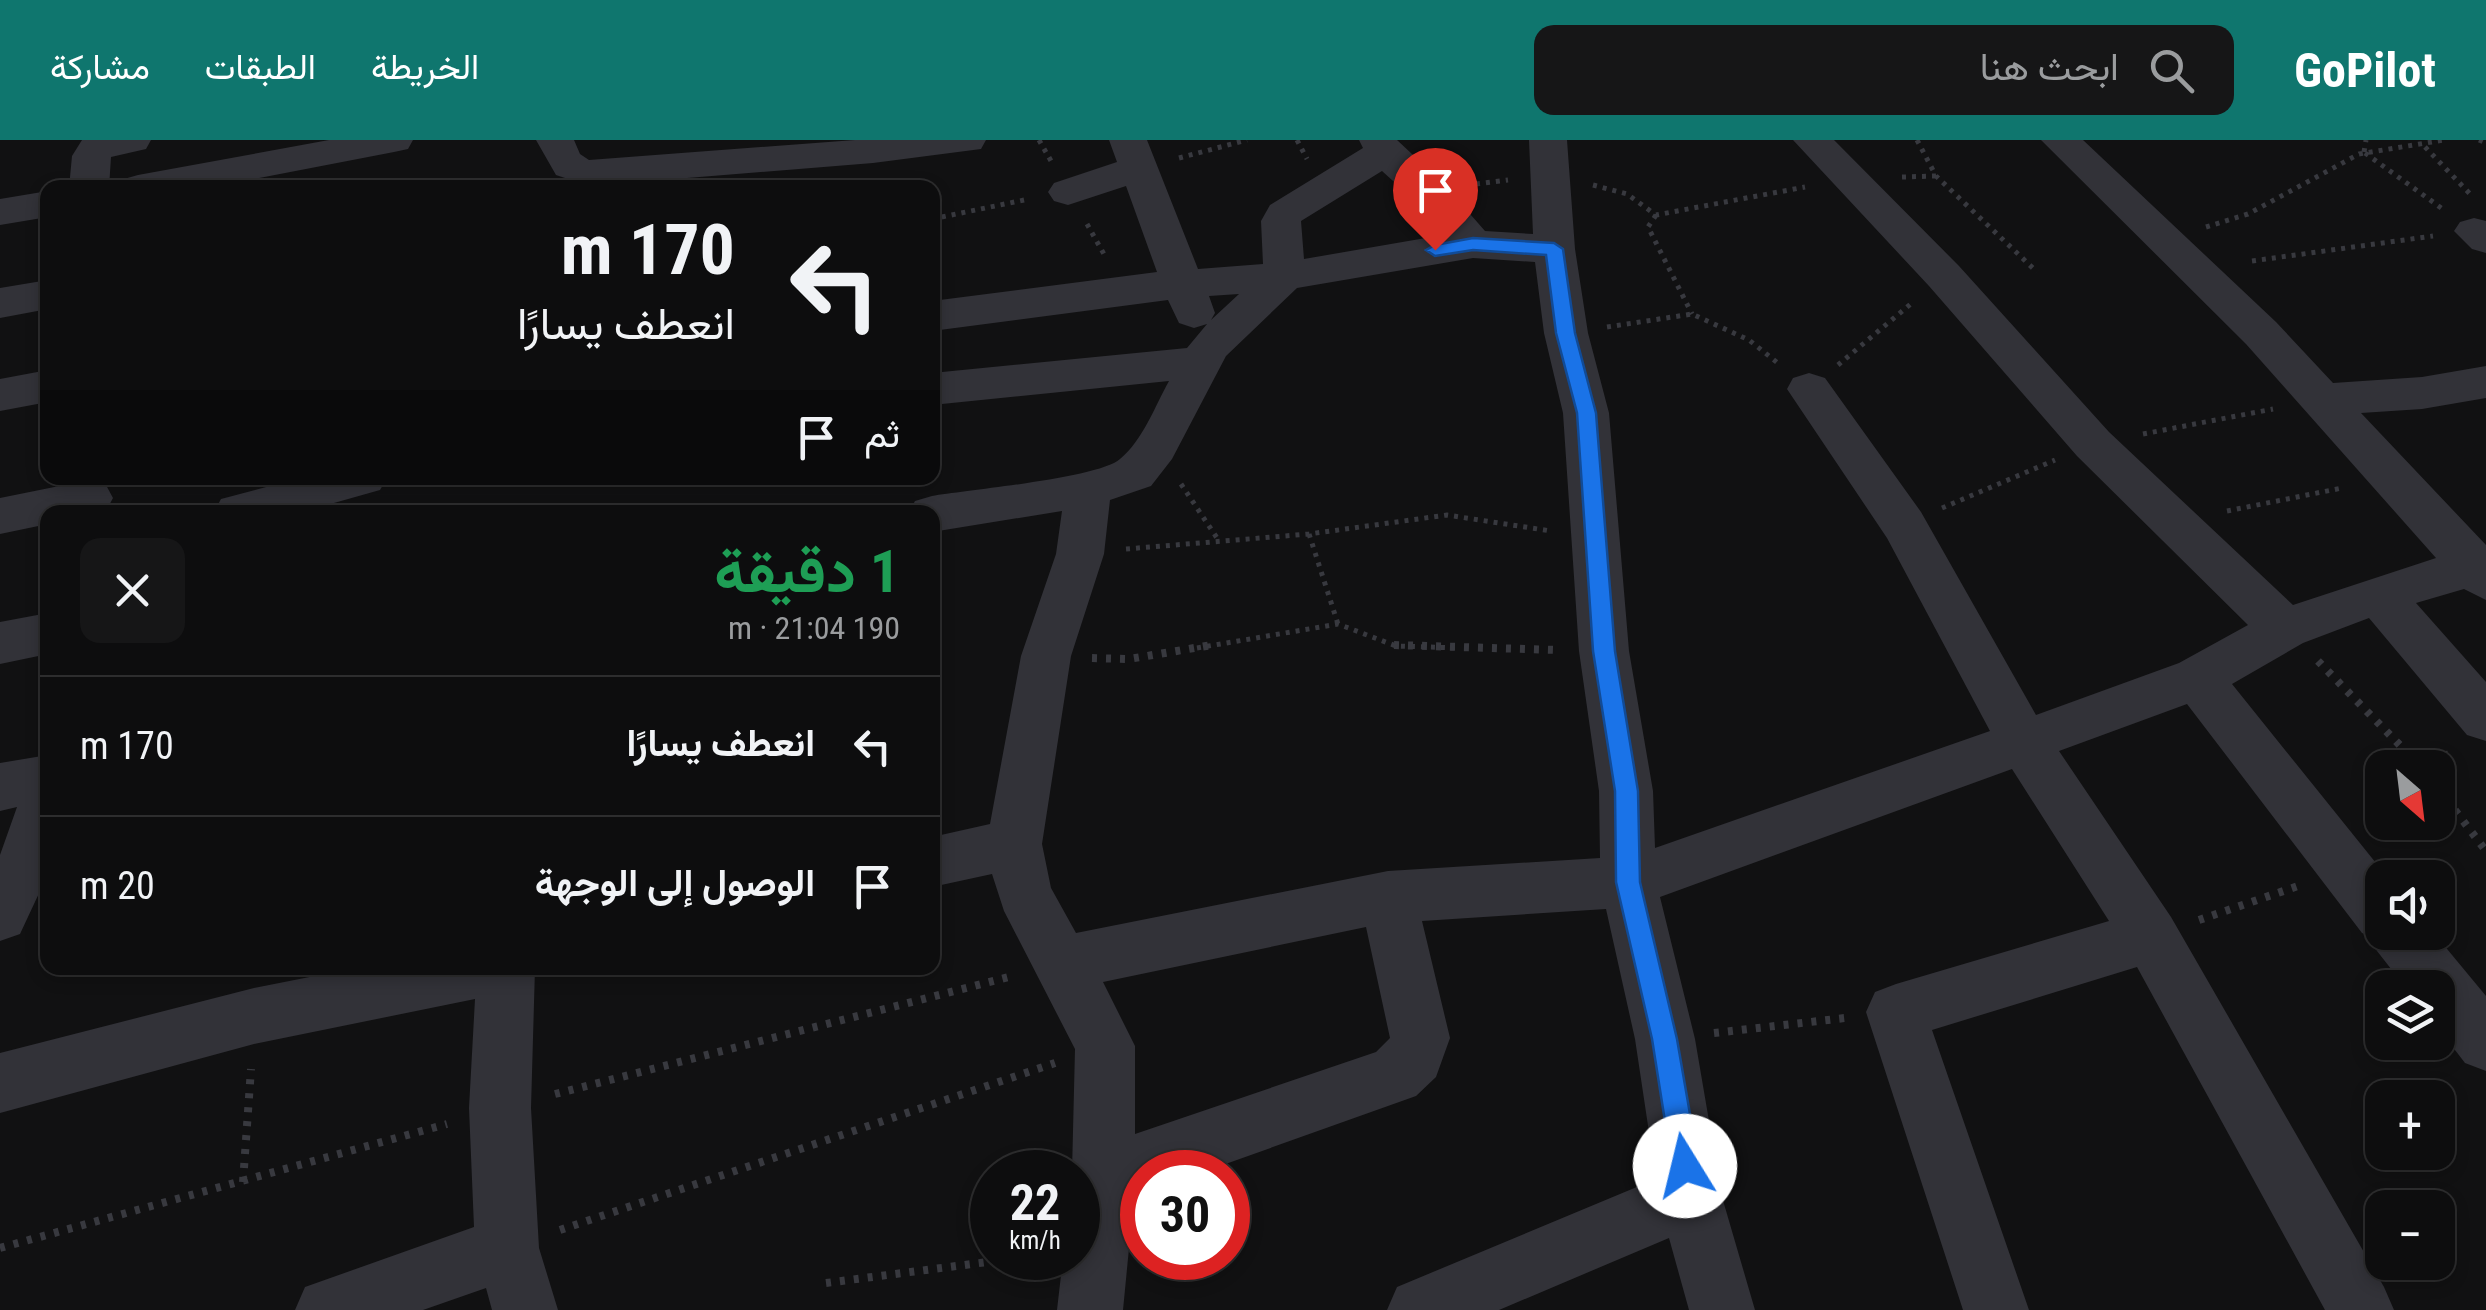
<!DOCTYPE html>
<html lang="ar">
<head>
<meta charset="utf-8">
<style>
  :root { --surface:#0d0d0e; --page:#161617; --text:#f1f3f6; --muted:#9a9c9e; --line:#2d2d2e; --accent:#0f766e }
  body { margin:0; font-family:"Roboto Condensed",Vazirmatn,sans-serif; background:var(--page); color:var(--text); direction:rtl; height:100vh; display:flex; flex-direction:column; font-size:38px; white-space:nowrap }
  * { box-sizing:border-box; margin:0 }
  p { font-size:32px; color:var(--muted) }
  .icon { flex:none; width:55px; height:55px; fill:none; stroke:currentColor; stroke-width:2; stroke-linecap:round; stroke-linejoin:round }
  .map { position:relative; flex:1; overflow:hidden; direction:ltr }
  .panel { position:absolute; left:40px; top:365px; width:900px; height:470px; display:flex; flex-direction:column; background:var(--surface); border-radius:20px; box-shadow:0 5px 15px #0003,0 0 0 2px var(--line); direction:rtl }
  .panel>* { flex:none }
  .guide { position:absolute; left:40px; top:40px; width:900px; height:305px; border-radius:20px; box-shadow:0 5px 15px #0003,0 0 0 2px var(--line); direction:rtl; background:#0d0d0e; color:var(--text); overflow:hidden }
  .needle { width:65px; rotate:152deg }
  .controls { position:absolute; left:2365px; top:610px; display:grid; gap:20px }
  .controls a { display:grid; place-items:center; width:90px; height:90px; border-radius:20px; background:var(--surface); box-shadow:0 5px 15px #0003,0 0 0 2px var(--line); font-size:50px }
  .speed { position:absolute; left:970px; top:1010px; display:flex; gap:20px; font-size:50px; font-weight:700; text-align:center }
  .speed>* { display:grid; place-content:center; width:130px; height:130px; border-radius:50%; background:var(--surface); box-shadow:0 5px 15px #0003,0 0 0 2px var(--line); line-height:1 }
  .speed small { font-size:25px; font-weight:400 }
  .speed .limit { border:15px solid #d22; background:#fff; color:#111 }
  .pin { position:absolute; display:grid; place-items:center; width:85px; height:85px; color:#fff; margin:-102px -42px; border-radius:50% 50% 50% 0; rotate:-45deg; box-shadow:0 0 10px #0007 }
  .pin .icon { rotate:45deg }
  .me { position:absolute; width:110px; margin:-55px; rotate:351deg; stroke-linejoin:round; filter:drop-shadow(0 0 8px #0008) }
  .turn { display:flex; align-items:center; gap:35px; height:210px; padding:0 40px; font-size:45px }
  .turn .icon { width:130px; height:130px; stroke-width:2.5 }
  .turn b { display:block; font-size:70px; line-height:85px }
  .then { display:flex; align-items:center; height:95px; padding:0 40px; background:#0003; gap:20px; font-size:38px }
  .round { display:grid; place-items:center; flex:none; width:105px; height:105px; border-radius:20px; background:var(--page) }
  .headline { display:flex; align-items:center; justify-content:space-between; height:170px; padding:0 40px }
  h1 { font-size:60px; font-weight:700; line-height:75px; color:#1e9e55 }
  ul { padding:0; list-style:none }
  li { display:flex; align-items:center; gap:30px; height:140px; padding:0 40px; border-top:2px solid var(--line) }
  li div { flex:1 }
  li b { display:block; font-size:38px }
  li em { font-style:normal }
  header { display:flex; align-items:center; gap:60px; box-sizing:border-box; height:140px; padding:0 50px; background:var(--accent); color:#fff }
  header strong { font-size:48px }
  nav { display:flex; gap:55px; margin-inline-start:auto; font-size:35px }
  .search { width:700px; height:90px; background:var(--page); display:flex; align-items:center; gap:25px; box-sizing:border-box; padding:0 35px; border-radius:20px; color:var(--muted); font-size:38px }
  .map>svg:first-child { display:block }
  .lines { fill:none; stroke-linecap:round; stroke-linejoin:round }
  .path-far1 { stroke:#38393f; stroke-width:5; stroke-dasharray:4 6; stroke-linecap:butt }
  .path { stroke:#38393f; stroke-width:8; stroke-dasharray:5 9; stroke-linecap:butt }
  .street { fill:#323238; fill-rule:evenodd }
  .route { fill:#1a73e8; stroke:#114b97; stroke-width:2.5 }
</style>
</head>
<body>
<header>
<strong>GoPilot</strong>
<div class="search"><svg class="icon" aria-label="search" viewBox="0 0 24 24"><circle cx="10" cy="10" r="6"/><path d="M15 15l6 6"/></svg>ابحث هنا</div>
<nav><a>الخريطة</a><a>الطبقات</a><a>مشاركة</a></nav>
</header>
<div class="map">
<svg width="2486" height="1170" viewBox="0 0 2486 1170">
  <rect width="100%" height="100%" fill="#111112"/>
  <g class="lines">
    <path class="path-far1" d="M1039 0 1051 21
      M1297 0 1307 19
      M1917 0 1936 36 2037 132
      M2479 0 2486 3
      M2425 7 2472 56
      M2364 12 2366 0
      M2365 13 2444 70
      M1179 18 1247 0
      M1902 37 1936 36
      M1476 44 1508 40
      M1593 45 1627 54 1656 75 1805 47
      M1656 75 1648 87 1692 174
      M932 79 1029 59
      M1087 84 1105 116
      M2206 87 2248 74 2359 14 2444 0
      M2252 121 2433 96
      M1607 187 1692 174 1749 200 1779 224
      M1838 225 1913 162
      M2143 294 2273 269
      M1181 344 1219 401
      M1942 368 2055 320
      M2227 371 2342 348
      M1309 394 1338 484
      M1126 409 1309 394 1447 375 1551 391
      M1197 508 1338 484 1396 506 1459 508"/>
    <path class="path" d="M1394 505 1558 510
      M1092 518 1129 519 1212 505
      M2318 521 2422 628
      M2415 618 2455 614
      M2438 648 2486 711
      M2199 780 2301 745
      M1714 893 1845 878
      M555 954 1013 836
      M243 1042 251 929
      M560 1090 1055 923
      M0 1108 447 984
      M826 1143 1018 1118"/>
    <path class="street" d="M82 0H151L146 9 111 17 109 48H69L72 16Z
      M329 0H413L408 9 394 12 208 48H118L124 39 138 35Z
      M536 0H574L580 14 589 20 855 0H986L981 9 873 23 589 46 556 35Z
      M1109 0H1147L1198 129 1263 124 1261 81 1270 65 1363 8 1359 0H1397L1442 42 1485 91 1533 94 1529 0H1567L1575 109 1588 193 1609 273 1629 511 1653 651 1655 708 1990 591 1887 398 1787 249 1793 238 1809 233 1825 238 1921 372 2036 575 2179 523 2248 485 2077 316 1929 146 1793 0H1834L1959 126 2109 292 2293 465 2436 418 2246 204 2041 0H2083L2276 182 2333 243 2422 237 2486 226V258L2422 269 2361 273 2486 405V460L2464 449 2416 463 2486 542V601L2467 595 2369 478 2303 503 2232 544 2388 738H2382V792H2433L2486 856V931L2465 923 2438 888V848H2406L2377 811 2370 796 2362 793 2187 564 2059 611 2171 777 2384 1147 2394 1170H2325L2137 827 1932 890 2029 1170H1963L1866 872 1875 852 1896 844 2109 781 2012 629 1660 757 1695 899 1722 1057 1755 1170H1689L1669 1098 1499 1170H1387L1397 1147 1656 1039 1635 899 1606 769 1422 781 1450 898 1436 937 1416 956 1203 1032H1142V1054L1134 1057 1123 1170H1057L1063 1118H1078V1032H1072L1075 909 1004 771 992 734 932 747V697L990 684 1021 516 1056 414 1062 371 932 392V372H909L915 361 932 356C967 350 1099 338 1120 319 1143 300 1155 266 1169 241L932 265V233L1187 208 1207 184 1194 188 1179 183 1168 160 932 191V161L1157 132 1126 46 1068 65 1054 61 1048 52 1054 43 1117 22ZM1382 31 1414 60 1443 95 1304 119 1301 81ZM1473 118 1535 122 1544 193 1563 273 1579 511 1599 651 1600 718 1388 731 1076 793 1051 748 1042 704 1071 516 1104 414 1110 360 1151 346 1172 319 1226 216 1297 148ZM1239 154 1211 180 1215 173 1209 156ZM1366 787 1390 898 1376 912 1135 994V906L1103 842Z
      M48 51V77L0 85V59Z
      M2474 78 2486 81V113L2472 109 2454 91 2460 82Z
      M48 140V169L0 178V148Z
      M48 230V262L0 271V239Z
      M300 338H387L380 350 302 372H214L221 359Z
      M89 340 106 345 113 358 106 371 48 372V384L0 394V358Z
      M48 473V514L0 524V482Z
      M48 615V734L20 794 0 801V715L17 667 0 671V623Z
      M355 828H535L531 968 539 1108 558 1170H492L486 1148 423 1170H295L305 1147 474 1087 469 968 475 859 254 904 0 973V913L254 848Z"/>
  </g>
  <path class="route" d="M1473 98 1554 103 1563 109 1575 193 1596 273 1615 511 1638 651 1640 742 1677 899 1699 1026 1695 1035 1685 1039 1676 1035 1672 1026 1652 899 1616 742 1615 651 1593 511 1577 273 1556 193 1546 115 1473 110 1435 116 1426 110 1435 105Z"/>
</svg>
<div class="controls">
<a><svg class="needle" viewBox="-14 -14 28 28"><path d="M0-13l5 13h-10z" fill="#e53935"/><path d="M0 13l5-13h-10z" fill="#9a9c9e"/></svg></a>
<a><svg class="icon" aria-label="sound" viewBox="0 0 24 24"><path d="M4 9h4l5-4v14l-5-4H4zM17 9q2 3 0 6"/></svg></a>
<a><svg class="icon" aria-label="layers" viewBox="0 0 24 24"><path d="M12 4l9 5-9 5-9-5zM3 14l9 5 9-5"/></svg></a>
<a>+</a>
<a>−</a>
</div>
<div class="speed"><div>22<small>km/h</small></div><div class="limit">30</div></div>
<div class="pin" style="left:1435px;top:110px;background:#d93025"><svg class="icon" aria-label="arrive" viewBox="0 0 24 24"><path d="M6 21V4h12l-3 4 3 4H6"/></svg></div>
<svg class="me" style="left:1685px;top:1026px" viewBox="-20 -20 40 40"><circle r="19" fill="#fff"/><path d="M0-13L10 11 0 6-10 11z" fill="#1a73e8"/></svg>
<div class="guide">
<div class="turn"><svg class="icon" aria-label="left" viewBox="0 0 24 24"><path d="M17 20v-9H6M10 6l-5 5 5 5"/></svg><div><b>170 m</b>انعطف يسارًا</div></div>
<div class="then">ثم<svg class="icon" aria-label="arrive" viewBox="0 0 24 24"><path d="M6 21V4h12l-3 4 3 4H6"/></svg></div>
</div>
<section class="panel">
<div class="headline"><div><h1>1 دقيقة</h1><p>190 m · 21:04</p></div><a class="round"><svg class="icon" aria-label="close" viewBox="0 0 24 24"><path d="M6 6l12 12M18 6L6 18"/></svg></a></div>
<ul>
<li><svg class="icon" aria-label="left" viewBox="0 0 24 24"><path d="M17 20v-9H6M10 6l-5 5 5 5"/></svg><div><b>انعطف يسارًا</b></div><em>170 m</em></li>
<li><svg class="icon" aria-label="arrive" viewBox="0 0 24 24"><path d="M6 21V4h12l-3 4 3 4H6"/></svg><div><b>الوصول إلى الوجهة</b></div><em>20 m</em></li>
</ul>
</section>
</div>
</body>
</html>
